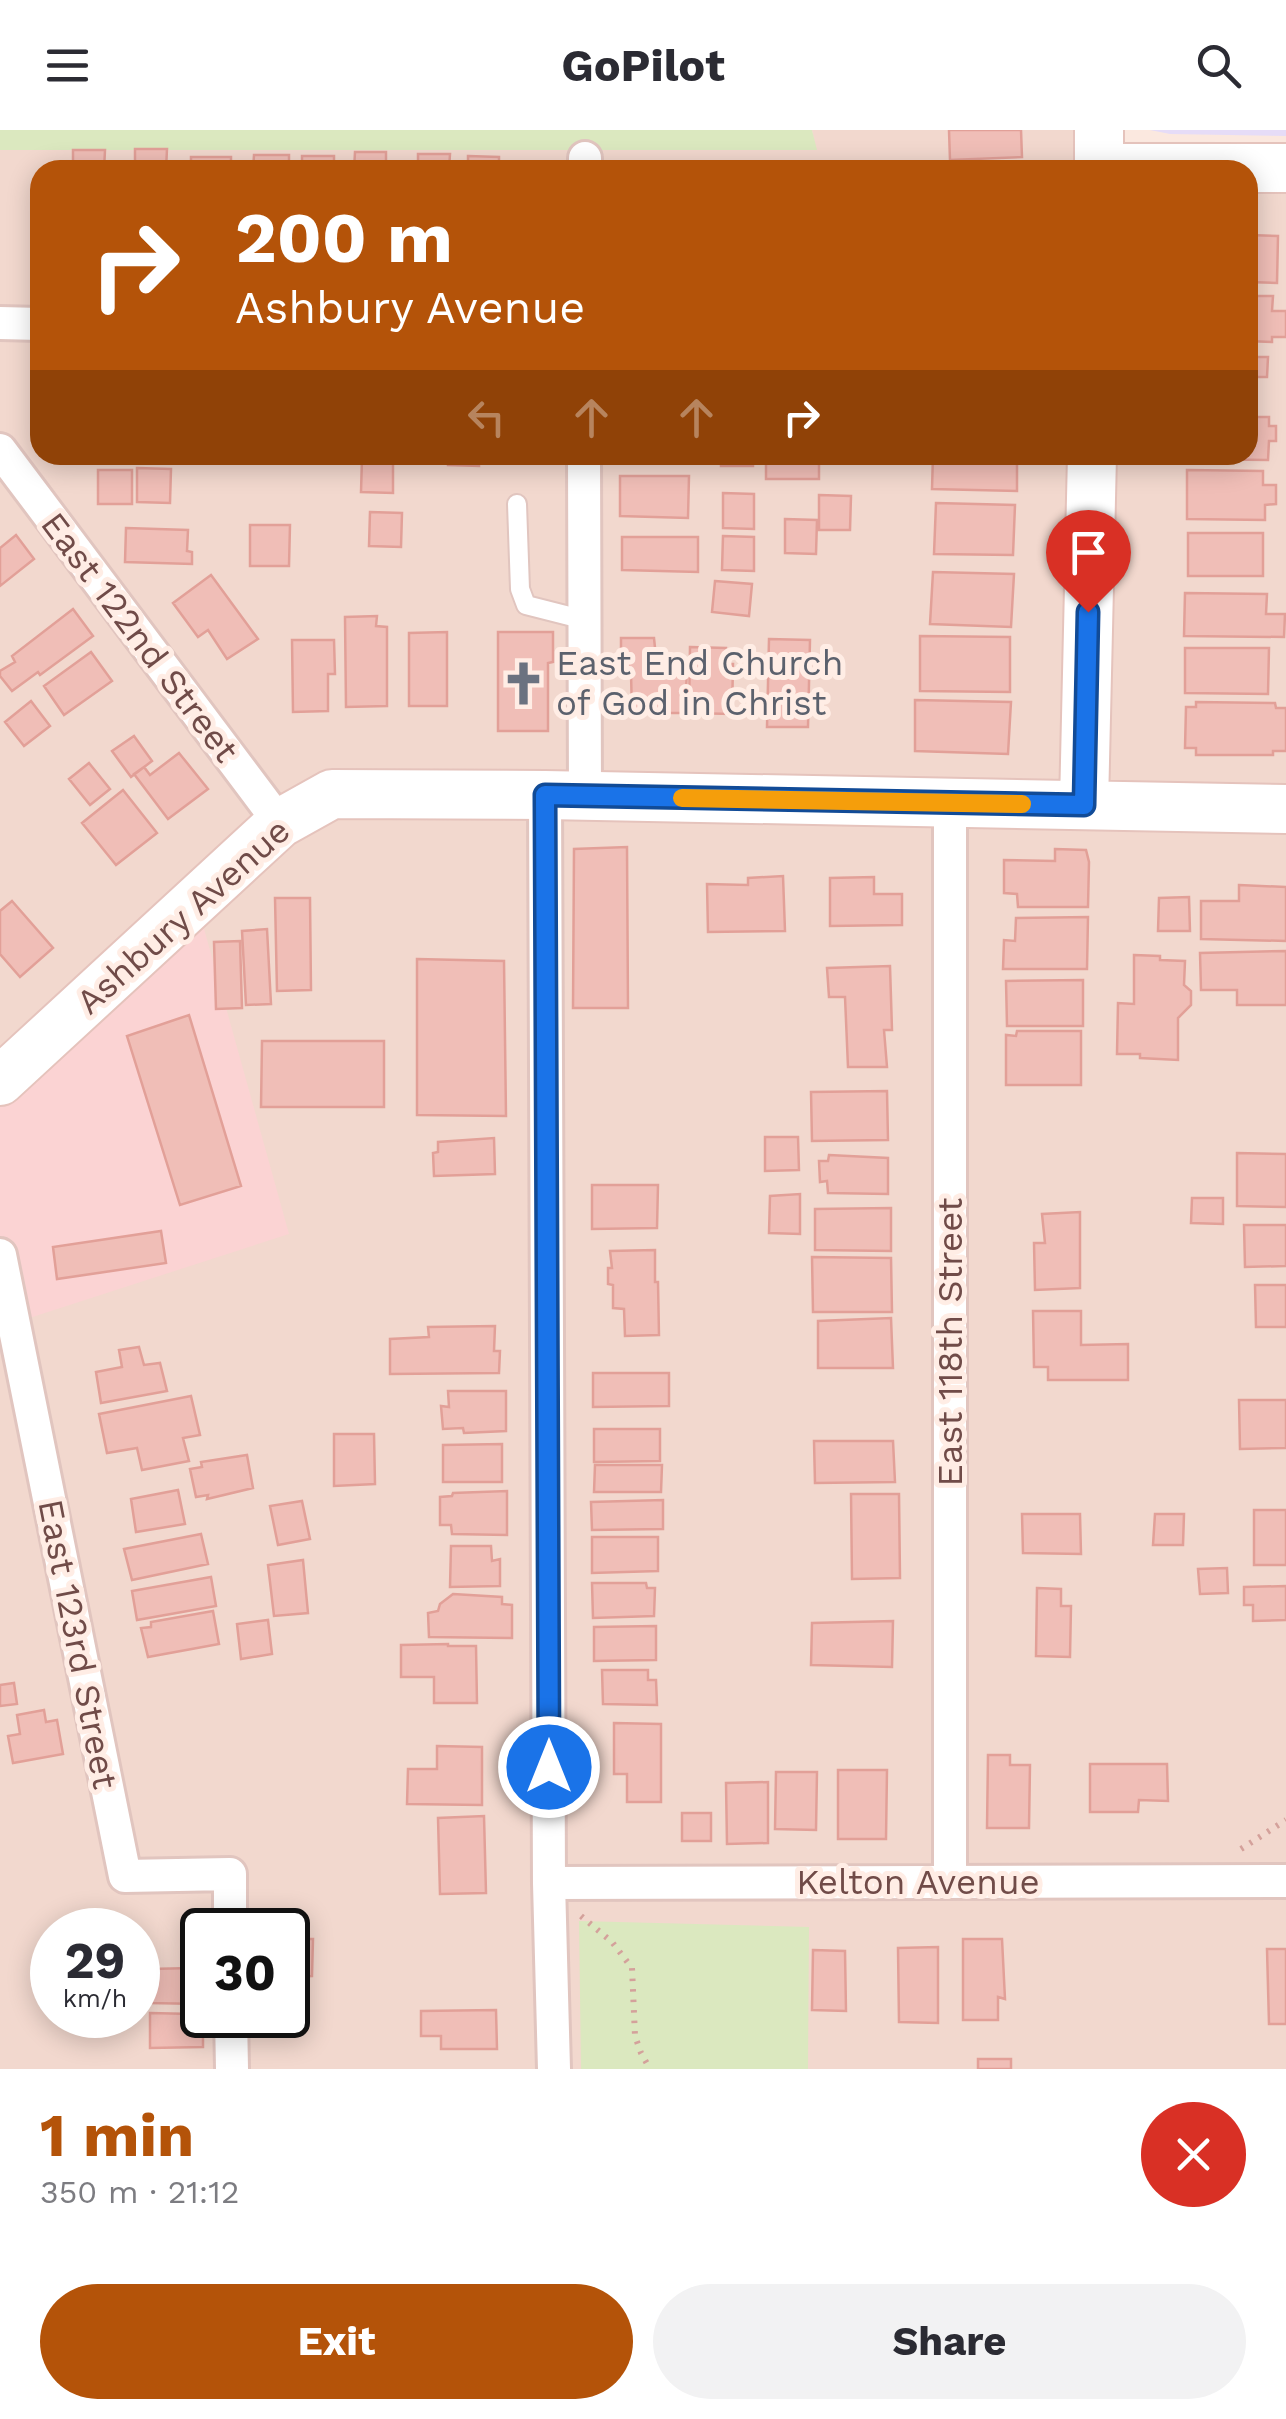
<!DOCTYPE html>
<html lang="en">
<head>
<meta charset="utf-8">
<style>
  :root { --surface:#fff; --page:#f2f2f3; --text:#2b2b33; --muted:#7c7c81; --accent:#b45309 }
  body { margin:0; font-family:"Work Sans",sans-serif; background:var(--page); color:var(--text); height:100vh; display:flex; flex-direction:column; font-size:38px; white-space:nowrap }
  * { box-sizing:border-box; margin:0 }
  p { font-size:32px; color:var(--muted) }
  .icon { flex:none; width:55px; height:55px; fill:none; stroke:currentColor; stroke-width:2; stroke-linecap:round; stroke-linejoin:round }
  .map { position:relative; height:1939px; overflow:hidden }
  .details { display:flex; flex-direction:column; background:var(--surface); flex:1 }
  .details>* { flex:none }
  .hud { position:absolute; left:30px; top:30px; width:1228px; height:305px; border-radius:30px; box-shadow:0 5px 25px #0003; background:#b45309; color:#fff; overflow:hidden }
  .speed { position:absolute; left:30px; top:1778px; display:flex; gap:20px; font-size:50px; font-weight:700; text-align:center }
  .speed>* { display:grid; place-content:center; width:130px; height:130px; border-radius:50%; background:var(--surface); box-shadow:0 5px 25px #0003; line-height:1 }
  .speed small { font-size:25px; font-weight:400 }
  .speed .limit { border:5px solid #111; border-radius:15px; background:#fff; color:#111 }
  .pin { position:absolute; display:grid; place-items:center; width:85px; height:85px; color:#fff; margin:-102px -42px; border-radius:50% 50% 50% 0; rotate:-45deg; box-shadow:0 0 10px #0007 }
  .pin .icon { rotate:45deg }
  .me { position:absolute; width:110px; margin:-55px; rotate:0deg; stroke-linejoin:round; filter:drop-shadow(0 0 8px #0008) }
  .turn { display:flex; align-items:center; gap:35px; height:210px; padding:0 40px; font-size:45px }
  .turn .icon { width:130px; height:130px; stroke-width:2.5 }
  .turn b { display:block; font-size:70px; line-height:85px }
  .lanes { display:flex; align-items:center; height:95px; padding:0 40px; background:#0003; justify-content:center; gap:50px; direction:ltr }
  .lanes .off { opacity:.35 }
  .round { display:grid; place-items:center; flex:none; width:105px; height:105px; border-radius:52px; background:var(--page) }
  .overview { display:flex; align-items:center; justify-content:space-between; height:170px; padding:0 40px }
  h1 { font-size:60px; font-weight:700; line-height:75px; color:var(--accent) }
  .cta { display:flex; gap:20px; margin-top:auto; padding:20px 40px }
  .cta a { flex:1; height:115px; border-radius:60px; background:var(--accent); color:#fff; font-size:40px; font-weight:700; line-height:115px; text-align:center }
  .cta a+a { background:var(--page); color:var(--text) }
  header { display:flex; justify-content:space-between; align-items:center; height:130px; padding:0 40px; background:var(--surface); font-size:45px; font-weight:700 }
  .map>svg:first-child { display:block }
  .residential { fill:#f2d8ce; fill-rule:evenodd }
  .commercial { fill:#fbd3d3 }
  .education { fill:#e6dcf7 }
  .green { fill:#dbe8bf }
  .building { fill:#f0beb7; stroke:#e2a098; stroke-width:2.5 }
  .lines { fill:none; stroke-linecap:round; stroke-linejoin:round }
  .lane-casing { stroke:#e1c5bf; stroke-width:22 }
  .street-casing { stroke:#e1c5bf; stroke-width:38 }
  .secondary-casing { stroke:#e5c3bc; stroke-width:52 }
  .path { stroke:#d4a19b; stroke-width:6; stroke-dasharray:2.5 8; stroke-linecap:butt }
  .lane { stroke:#fff; stroke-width:18 }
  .street { stroke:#fff; stroke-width:32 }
  .secondary { stroke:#fff; stroke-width:48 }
  .route-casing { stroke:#114b97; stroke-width:25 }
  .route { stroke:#1a73e8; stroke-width:18 }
  .slow { stroke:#f59e0b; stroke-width:18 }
  .labels { text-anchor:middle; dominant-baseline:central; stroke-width:10; stroke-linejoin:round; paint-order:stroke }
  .street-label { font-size:35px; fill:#704b48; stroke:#ffede5 }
  .worship-label { font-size:35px; fill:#5b616d; stroke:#ffede5; text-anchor:start }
</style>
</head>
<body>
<header><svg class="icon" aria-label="menu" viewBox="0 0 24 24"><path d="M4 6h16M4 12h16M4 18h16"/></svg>GoPilot<svg class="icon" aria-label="search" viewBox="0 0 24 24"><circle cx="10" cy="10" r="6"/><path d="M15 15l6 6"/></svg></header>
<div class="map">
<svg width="1286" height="1939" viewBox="0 0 1286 1939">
  <rect width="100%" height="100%" fill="#fbe8df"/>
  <path class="residential" d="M812 0H1099V38H1286V1939H0V20H816ZM40 40H1248V325H40ZM52 1800H138V1885H52ZM202 1800H288V1885H202Z"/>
  <path class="commercial" d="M196 770 289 1104 14 1193 0 1125V951Z"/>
  <path class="education" d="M1150 0H1286V6L1170 4Z"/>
  <path class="green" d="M0 0H812L817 20H0Z
    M579 1791 809 1797 808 1939H581Z"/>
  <path class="building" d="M949 0H1021L1022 27 950 30Z
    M135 19H167L166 40H135Z
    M73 20H105L104 40H73Z
    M355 22H386V40H354Z
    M418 24H450L449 40H418Z
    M254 25H289V40H253Z
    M302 26H334V40H302Z
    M468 26 499 27V40H468Z
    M191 27H231V40H191Z
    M1248 105 1278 106 1277 153 1248 152Z
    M1248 166H1273L1272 181H1286V207H1272V212L1248 211Z
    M1248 221H1253L1254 227H1268L1267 247H1253V268H1248Z
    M1248 287H1269V296H1276V311H1269L1268 330 1186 329V325H1248Z
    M448 325H479V336L448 335Z
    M621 325H687V330L621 328Z
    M721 325H753V336H721Z
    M766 325H819V349H766Z
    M933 325H1017V361L932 359Z
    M362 328 393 329V363L361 362Z
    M137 338 171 339 170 373 137 372Z
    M98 340H132V374H98Z
    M1187 340 1263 341V355H1276V374L1265 375V390L1187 389Z
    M620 346H689L688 388 620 386Z
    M723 363 754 364V399L723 398Z
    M819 365 851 366 850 400H819Z
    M936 373 1015 375 1013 425 934 424Z
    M370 382 402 383 401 417 369 416Z
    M785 389 817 390 816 424 785 423Z
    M250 395H290L289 436H250Z
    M126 398 188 400 187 421 192 422V434L125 432Z
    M1188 403H1263V446H1188Z
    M16 405 34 429 0 456V418Z
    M723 406 754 407V441L722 440Z
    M622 407H698V442L622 440Z
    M933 442 1014 444 1011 497 930 494Z
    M211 445 258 509 227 529 208 500 198 507 173 473Z
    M715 451 752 454 749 486 712 482Z
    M1185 463 1267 464 1266 484H1285L1284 507 1184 506Z
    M73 479 93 506 40 545 38 542 12 561 0 546V541L15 532 12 526Z
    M377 486 376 496 387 497V576L346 577 345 487Z
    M447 502V576H409V503Z
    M498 502H553V532L548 533V601H498Z
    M920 506 1010 507V562L920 561Z
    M621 508H654L657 537 687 539 685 583H632L631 543 621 541Z
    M769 509 810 510 808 597H767Z
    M292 510H334L335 544H328V581L293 582Z
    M690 517 726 518V534H733L732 584 689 583Z
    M1185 518H1269L1268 564 1185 563Z
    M91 522 112 551 64 585 44 556Z
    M915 570 1011 572 1008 624 915 621Z
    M31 571 50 596 24 616 5 592Z
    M1196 572 1275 573 1276 578H1286V621H1273V625H1196V618H1185L1186 577H1196Z
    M134 606 152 631 131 647 112 621Z
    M179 623 208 659 168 689 134 644 144 637 150 645Z
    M89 633 110 659 90 675 69 649Z
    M123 660 157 703 116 735 82 693Z
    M627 717 628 878H573L574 719Z
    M1055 719 1086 720 1089 732 1088 777H1018L1017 764 1004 763V730L1055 731Z
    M783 746 785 801 708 802 707 754 748 755V748Z
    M874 747V764H902V795L830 796V748Z
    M1239 755 1286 757V811L1201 809V771H1239Z
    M1189 767 1190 801H1158L1159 768Z
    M275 768H310L311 860 277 861Z
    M12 771 53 818 20 847 0 824V781Z
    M1088 787 1087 839H1003L1004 810 1015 811 1016 788Z
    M267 799 271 874 246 875 242 801Z
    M240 811 242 878 216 879 214 812Z
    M1286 821V875H1237V860H1201L1200 823Z
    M1134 825 1160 826V830L1185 831 1184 855 1191 861V875L1178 888V930L1140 928V924H1117L1118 873 1134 874Z
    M417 829 504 831 506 986 417 985Z
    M890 836 892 900H884L887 937H848L845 867H829L827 838Z
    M1083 850V896H1007L1006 851Z
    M189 885 241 1056 180 1075 127 906Z
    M1017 901H1081V955H1006V905L1016 906Z
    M262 911H384V977H261Z
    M887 961 888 1010 812 1011 811 962Z
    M765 1007H798L799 1040 765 1041Z
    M494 1008 495 1044 434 1046 433 1023 438 1022V1012Z
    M1237 1023 1286 1024V1077L1237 1076Z
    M829 1025 888 1028V1064L828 1063 827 1051 820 1052 819 1031H828Z
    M592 1055H658L657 1098 592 1099Z
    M800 1064V1104L769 1103 770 1066Z
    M1192 1068H1223V1094L1191 1093Z
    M891 1078V1121L815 1120V1079Z
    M1080 1082V1158L1035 1160 1034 1113H1045L1042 1084Z
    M1244 1095H1286V1136L1245 1137Z
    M161 1101 166 1133 57 1149 53 1117Z
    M655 1120V1152H658L659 1205 625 1206 624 1179 613 1178V1155L608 1154V1138H612L610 1121Z
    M812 1127 891 1128 892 1182H813Z
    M1255 1155H1286V1197H1256Z
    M1033 1181H1081V1215L1128 1214V1250H1048V1237H1034Z
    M891 1188 893 1238H818V1191Z
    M495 1196 494 1221H500L499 1243 390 1244V1209L429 1207 428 1197Z
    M139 1217 144 1235 160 1233 167 1261 101 1273 96 1242 122 1237 119 1220Z
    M593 1243H669V1276L593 1277Z
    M448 1261H506V1301L464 1303 463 1298 443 1299 441 1276 449 1277Z
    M191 1266 200 1305 183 1308 189 1331 142 1340 137 1318 107 1323 99 1284Z
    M1239 1270H1286V1318L1240 1319Z
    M594 1299H660V1331L594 1332Z
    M334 1304H374L375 1354 334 1356Z
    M814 1311H893L895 1352 815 1353Z
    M502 1314V1352H443V1315Z
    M247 1325 253 1358 207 1369 208 1365 196 1367 190 1339 202 1337 201 1332Z
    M595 1335H662L661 1362H594Z
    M178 1360 185 1394 136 1402 131 1369Z
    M507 1361V1405L452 1404 451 1395H440V1367L452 1366 453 1363Z
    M851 1364H899L900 1448 852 1449Z
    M663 1370V1399L592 1400 591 1372Z
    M302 1371 310 1409 278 1415 270 1376Z
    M1254 1380H1286V1435H1254Z
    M1022 1384H1080L1081 1424 1023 1423Z
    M1155 1384H1184L1183 1415H1153Z
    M201 1404 208 1434 132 1450 124 1419Z
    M592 1407H658V1441L592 1443Z
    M451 1416H491L492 1431 500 1429V1456L450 1457Z
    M303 1430 308 1483 274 1486 268 1435Z
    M1227 1438 1228 1463 1200 1464 1198 1439Z
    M211 1447 216 1476 137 1490 132 1461Z
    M592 1453H646L647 1458H655L654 1486 593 1488Z
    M1286 1456V1490L1253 1491V1475H1244V1457Z
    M1037 1458 1061 1459V1476H1071L1070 1527 1036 1526Z
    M453 1464 502 1467V1474L512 1475V1508L429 1507 428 1483 438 1481 440 1474Z
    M213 1481 219 1514 148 1527 141 1498 151 1497V1492Z
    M268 1490 272 1524 241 1529 237 1494Z
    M893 1491 892 1537 811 1535 812 1493Z
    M656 1496V1530L594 1531V1497Z
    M448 1514V1516H476L477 1573H434V1547H401V1515Z
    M602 1540H648V1550H656L657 1575 603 1574Z
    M14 1553 17 1574 0 1576V1555Z
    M44 1580 46 1592 57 1590 63 1624 13 1633 8 1606 20 1604 17 1585Z
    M614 1593 661 1594V1672H627V1644H614Z
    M437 1616 482 1617V1675L407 1674 408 1639H437Z
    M988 1625H1010V1635H1030L1029 1698H987Z
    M1090 1634H1167L1168 1671 1139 1670 1138 1682H1090Z
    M838 1640H887L886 1709H838Z
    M776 1642H817L816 1700 775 1699Z
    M768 1652V1713L727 1714 726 1653Z
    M682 1683H711V1711H682Z
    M484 1686 486 1763 440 1764 438 1688Z
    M288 1809H313L312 1846 288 1847Z
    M963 1809H1002L1005 1869 998 1867V1890H963Z
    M938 1817V1893L899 1892 898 1818Z
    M1267 1819H1286V1894H1269Z
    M813 1820 845 1821 846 1881 812 1880Z
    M193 1838 194 1845H200L201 1874 149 1873V1839Z
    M496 1880 497 1919H441V1906H421V1881Z
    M150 1883 192 1884V1889H203V1917L150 1918Z
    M978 1929H1011V1939H978Z"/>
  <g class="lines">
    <defs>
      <path id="lane" d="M517 374 520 459 526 475 585 490"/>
      <path id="street" d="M585 40V28
        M0 193 40 194
        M0 320 280 693
        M584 325 585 666
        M545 665 549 1753 554 1939
        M950 673V1752
        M0 1125 125 1746 230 1744V1800
        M549 1753 1286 1751
        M231 1885 232 1939"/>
      <path id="secondary" d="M1099 38H1286
        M1099 40V0
        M1084 675 1092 325
        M0 951 280 693 332 664 545 665 1286 679"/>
    </defs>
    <use href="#lane" class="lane-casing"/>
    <use href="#street" class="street-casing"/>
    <use href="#secondary" class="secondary-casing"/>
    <path class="path" d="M1241 1719 1286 1690
      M581 1786 612 1812 632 1838 635 1906 641 1923 650 1939"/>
    <use href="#lane" class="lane"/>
    <use href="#street" class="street"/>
    <use href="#secondary" class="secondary"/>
  </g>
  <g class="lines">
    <defs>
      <path id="route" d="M549 1637 545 665 1084 675 1088 482"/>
    </defs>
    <use href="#route" class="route-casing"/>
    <use href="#route" class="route"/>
    <path class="slow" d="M682 668 1022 674"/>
  </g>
  <defs>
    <symbol id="church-bare" viewBox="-9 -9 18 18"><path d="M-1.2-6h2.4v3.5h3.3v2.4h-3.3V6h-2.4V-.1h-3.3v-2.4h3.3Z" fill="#6b7280" stroke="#ffede5" stroke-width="2.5" paint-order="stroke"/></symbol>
  </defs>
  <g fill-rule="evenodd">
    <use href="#church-bare" x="492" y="522" width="63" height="63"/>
  </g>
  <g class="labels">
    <g class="street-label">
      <text transform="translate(140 507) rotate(53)">East 122nd Street</text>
      <text transform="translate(183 786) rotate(-42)">Ashbury Avenue</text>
      <text transform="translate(950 1212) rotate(-90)">East 118th Street</text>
      <text transform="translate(78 1514) rotate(79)">East 123rd Street</text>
      <text x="918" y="1752">Kelton Avenue</text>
    </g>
    <g class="worship-label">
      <text x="556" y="533">East End Church<tspan x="556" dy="40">of God in Christ</tspan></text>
    </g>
  </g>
</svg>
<div class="speed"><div>29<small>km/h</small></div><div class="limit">30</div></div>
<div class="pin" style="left:1088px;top:482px;background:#d93025"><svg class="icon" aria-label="arrive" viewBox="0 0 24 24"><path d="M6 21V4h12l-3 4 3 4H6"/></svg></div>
<svg class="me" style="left:549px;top:1637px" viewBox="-20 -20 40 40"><circle r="17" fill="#1a73e8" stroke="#fff" stroke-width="3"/><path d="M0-11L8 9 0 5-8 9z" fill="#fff"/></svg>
<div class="hud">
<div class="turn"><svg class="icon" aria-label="right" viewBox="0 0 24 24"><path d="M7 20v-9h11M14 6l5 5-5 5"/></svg><div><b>200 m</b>Ashbury Avenue</div></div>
<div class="lanes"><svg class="icon off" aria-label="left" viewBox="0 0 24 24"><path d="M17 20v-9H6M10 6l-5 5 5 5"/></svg><svg class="icon off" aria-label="ahead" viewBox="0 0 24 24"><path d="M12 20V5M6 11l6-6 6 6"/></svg><svg class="icon off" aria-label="ahead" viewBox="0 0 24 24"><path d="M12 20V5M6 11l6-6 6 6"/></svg><svg class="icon" aria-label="right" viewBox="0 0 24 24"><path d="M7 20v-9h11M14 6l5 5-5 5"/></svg></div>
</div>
</div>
<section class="details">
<div class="overview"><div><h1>1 min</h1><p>350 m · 21:12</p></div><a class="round" style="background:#d93025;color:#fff"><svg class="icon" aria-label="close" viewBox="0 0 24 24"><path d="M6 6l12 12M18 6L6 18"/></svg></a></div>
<div class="cta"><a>Exit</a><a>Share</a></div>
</section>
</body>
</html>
